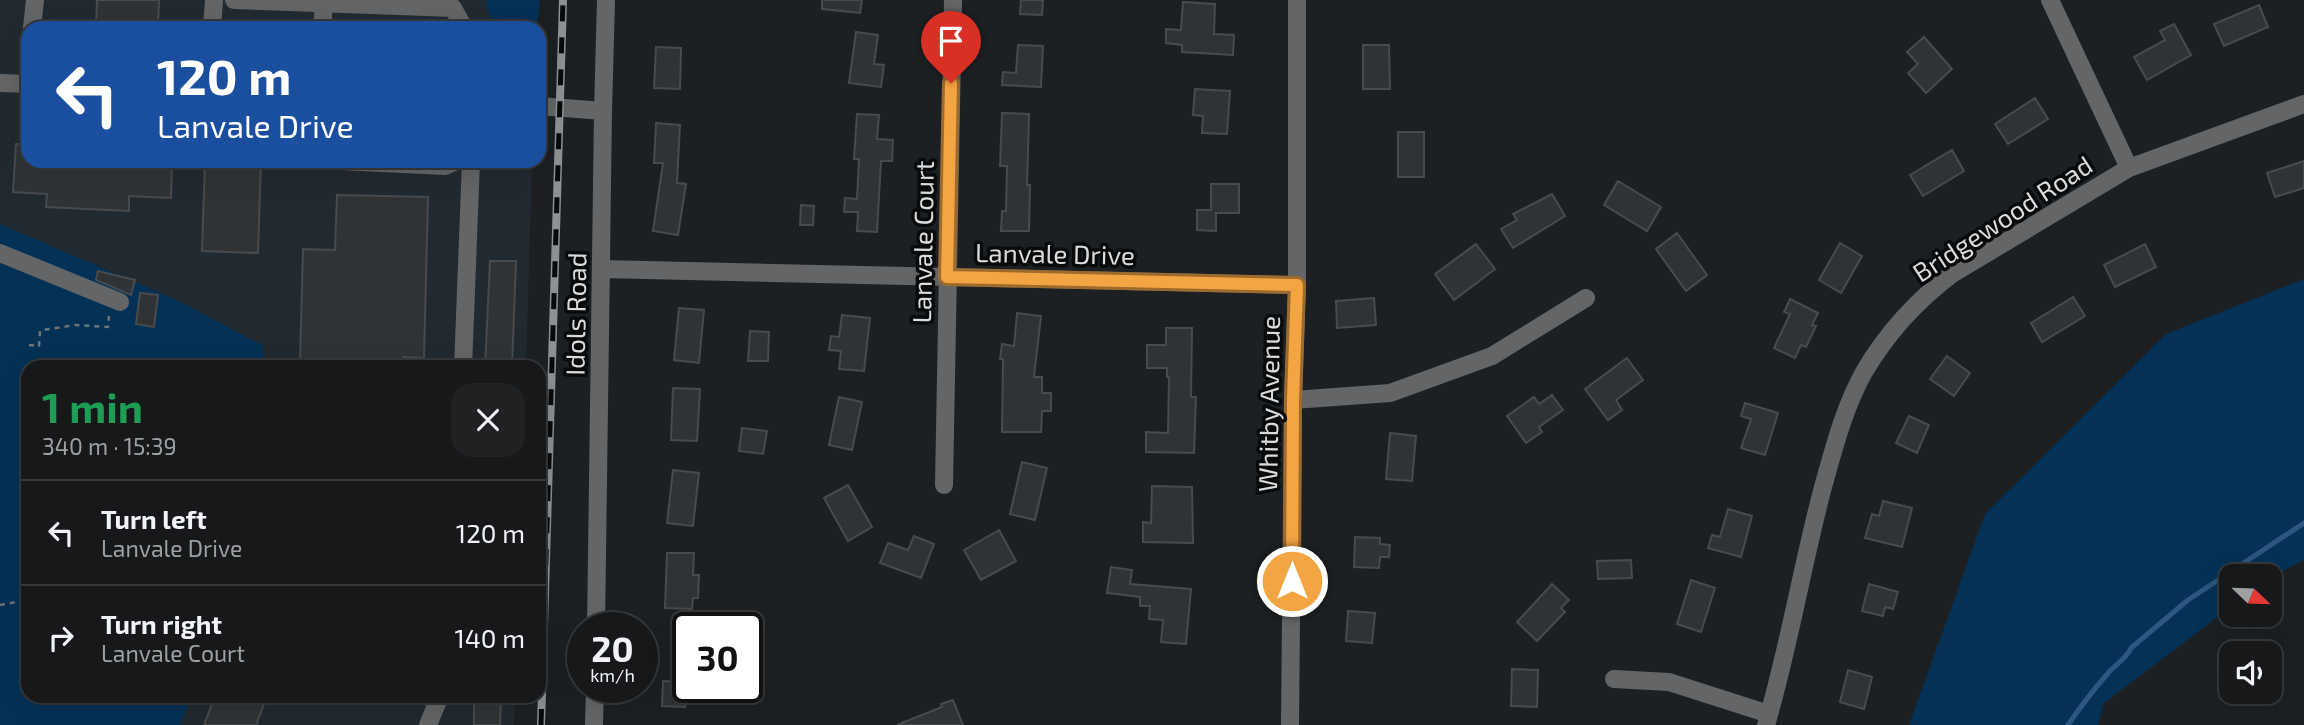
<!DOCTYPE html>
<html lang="en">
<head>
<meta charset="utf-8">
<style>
  :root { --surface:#16181a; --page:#1f2123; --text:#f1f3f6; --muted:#9ea0a2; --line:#353739 }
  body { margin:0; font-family:"Exo 2",sans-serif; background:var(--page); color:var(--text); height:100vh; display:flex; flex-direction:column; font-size:26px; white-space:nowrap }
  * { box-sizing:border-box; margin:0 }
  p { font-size:23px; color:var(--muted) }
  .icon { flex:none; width:38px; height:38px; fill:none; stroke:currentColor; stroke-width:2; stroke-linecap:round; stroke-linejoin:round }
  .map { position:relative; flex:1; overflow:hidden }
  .details { position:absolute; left:21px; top:360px; width:525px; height:343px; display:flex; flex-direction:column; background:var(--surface); border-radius:21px; box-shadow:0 7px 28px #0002,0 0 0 2px var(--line) }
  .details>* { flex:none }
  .top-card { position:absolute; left:21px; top:21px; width:525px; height:147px; border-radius:21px; box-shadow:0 7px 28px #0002,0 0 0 2px var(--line); background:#1a4fa0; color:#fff; overflow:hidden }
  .needle { width:46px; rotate:113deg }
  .fabs { position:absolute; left:2219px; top:564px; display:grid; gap:14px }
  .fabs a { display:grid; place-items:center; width:63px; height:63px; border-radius:14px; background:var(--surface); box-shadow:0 7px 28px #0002,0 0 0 2px var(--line); font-size:35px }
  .speed { position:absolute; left:567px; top:612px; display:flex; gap:14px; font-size:35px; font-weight:700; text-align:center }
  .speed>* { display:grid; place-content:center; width:91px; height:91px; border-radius:50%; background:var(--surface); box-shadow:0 7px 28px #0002,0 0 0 2px var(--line); line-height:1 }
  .speed small { font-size:18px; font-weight:400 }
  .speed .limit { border:4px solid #111; border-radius:10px; background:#fff; color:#111 }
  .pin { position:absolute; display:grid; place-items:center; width:60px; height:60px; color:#fff; margin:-72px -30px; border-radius:50% 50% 50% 0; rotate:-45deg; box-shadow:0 0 7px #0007 }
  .pin .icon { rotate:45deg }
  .me { position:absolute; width:77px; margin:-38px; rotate:0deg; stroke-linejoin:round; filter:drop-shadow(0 0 5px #0008) }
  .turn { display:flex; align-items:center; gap:24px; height:147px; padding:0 21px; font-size:32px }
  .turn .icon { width:91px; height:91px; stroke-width:2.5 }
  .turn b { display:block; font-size:49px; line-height:60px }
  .round { display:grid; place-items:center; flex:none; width:74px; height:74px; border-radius:21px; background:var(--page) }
  .summary { display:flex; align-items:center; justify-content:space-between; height:119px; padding:0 21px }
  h1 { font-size:42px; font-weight:700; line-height:52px; color:#1e9e55 }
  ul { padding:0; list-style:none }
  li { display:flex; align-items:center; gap:21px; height:105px; padding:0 21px; border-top:2px solid var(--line) }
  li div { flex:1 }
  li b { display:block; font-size:26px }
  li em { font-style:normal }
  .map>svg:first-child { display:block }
  .built { fill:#222a31 }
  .green { fill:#043256 }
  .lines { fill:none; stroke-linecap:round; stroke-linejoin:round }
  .stream { stroke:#2b5881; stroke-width:5 }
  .building { fill:#303335; stroke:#484b4e; stroke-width:2 }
  .path { stroke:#727577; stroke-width:2.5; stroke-dasharray:5 5; stroke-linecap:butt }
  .minor { stroke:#646566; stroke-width:18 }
  .rail-casing { stroke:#8e9193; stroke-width:8 }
  .rail { stroke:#090a0b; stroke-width:5; stroke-dasharray:16; stroke-linecap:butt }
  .route-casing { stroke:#9e6b2c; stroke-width:18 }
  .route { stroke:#f3a443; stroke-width:12 }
  .labels { text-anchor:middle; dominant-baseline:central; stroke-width:7; stroke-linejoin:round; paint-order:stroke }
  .street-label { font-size:26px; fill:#d9dbdd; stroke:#090a0b }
</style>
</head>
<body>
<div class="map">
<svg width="2304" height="725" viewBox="0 0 2304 725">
  <rect width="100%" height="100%" fill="#1d2023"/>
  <path class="built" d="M0 0H485L494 28H28V161H532L526 367H265L263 346 181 302 0 224Z
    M192 697H515L514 725H180Z"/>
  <path class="green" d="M485 0H540L537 28H494Z
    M0 224 181 302 263 346 265 367 28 368V696L192 697 180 725H0Z
    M2304 279V560L2270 578V576H2231V607L2104 703 2098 725H1909L1985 514 2166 334Z"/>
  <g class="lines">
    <path class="stream" d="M2068 725C2081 706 2094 689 2109 672 2116 664 2127 658 2131 648L2188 600 2304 523"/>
  </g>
  <path class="building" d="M97 0H159L158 28H96Z
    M822 0H862L860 13 822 9Z
    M1021 0H1043L1042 15 1020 14Z
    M1183 2 1215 4 1214 34 1234 35 1233 55 1182 52V45L1166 43V29L1181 30Z
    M2259 5 2268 27 2224 46 2214 24Z
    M2174 24 2191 55 2147 80 2134 57 2165 40 2160 31Z
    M856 32 878 35 874 64 884 65 881 87 849 83Z
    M1924 37 1952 69 1926 93 1908 73 1918 64 1907 52Z
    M1018 45 1043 46 1041 87 1002 85 1003 72 1016 73Z
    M1363 45H1389L1390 89H1363Z
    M656 47 681 48 680 89 654 88Z
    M1195 89 1230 91 1227 134 1202 133 1203 116 1193 115Z
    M2035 98 2048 119 2008 144 1995 124Z
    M1002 113 1029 114 1027 185H1030L1029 231H1001L1002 211H1006L1007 166H1000Z
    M857 114 879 115 877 139 893 140 892 161H881L877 232 857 231 858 212H844L845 198 857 199 859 159H854Z
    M656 123 680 125 677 183 686 184 678 235 653 231 663 163H654Z
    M1398 132H1424V177H1398Z
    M16 144 28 145V161H172L171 198 129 196V211L46 207 47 194 13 192Z
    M1952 150 1964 171 1923 196 1910 175Z
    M205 161H261L258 253 202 251Z
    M2304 161V188L2275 197 2267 173Z
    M1618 181 1661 207 1647 231 1604 205Z
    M1211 184H1239V213H1216V231L1197 230V210H1211Z
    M1552 194 1565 216 1513 248 1501 229 1517 220 1513 214Z
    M337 195 428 197 424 358 403 357V364L300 362 303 249 335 250Z
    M801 205 814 206 813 225H800Z
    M1677 233 1707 275 1686 291 1656 249Z
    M1840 243 1862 256 1841 293 1819 280Z
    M1476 244 1495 269 1454 300 1435 274Z
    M2145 244 2156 267 2115 287 2104 265Z
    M490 261H516L512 368H485Z
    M98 271 135 280 131 295 96 280Z
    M140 293 158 295 154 327 136 324Z
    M2073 297 2085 316 2042 342 2031 323Z
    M1374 298 1376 325 1337 328 1336 301Z
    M1790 299 1818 313 1812 325 1816 326 1806 347 1801 345 1795 358 1774 348 1790 314 1784 312Z
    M679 308 704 310 699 363 674 360Z
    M1017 313 1041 316 1034 377H1042V393H1051V411H1042L1041 432H1002L1003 359H1000L1002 344 1014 346Z
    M842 315 870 318 864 371 839 369 841 351 829 350 831 336 839 337Z
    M1166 328H1192L1191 397H1196L1194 453 1146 452V432L1168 433 1169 377H1167V368H1147V345H1166Z
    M750 331 769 332 768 361H748Z
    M1947 356 1970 373 1954 396 1930 379Z
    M1627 358 1643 380 1616 400 1622 410 1608 420 1585 389Z
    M673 388 700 389 697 441 671 440Z
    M1552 395 1563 410 1539 427 1542 432 1526 443 1507 416 1534 397 1539 404Z
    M839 397 862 402 852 450 829 445Z
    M1745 403 1778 413 1765 455 1741 448 1751 419 1741 416Z
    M1909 416 1929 425 1917 453 1896 443Z
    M742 428 767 431 763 454 739 451Z
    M1390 433 1416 436 1412 481 1386 479Z
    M1022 462 1047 468 1035 520 1010 514Z
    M673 470 699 473 693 526 667 523Z
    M848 485 872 527 848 541 824 498Z
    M1152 486 1192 487 1193 543 1143 542V522L1151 523Z
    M1883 501 1912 508 1902 547 1865 538 1872 514 1879 516Z
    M1728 509 1752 516 1741 557 1708 548 1712 535 1720 537Z
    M999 530 1016 561 981 580 964 550Z
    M914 536 934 544 921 578 880 563 888 543 908 550Z
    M1355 537 1380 538V544L1390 545 1389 557H1380L1379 568 1354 567Z
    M667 553H694L693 575H699L698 598H693L692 609 665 608Z
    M1631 560 1632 578 1598 579 1597 561Z
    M1111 567 1132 570 1130 584 1191 589 1186 644 1161 642 1163 620 1149 619 1150 606H1140V597L1107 593Z
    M1691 580 1715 588 1701 632 1677 624Z
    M1552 584 1569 600 1561 608 1565 612 1537 641 1517 622Z
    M1869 584 1898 592 1893 609 1885 607 1883 616 1862 611Z
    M1348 611 1375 613 1372 643 1346 641Z
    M1512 669 1538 670 1537 707 1511 706Z
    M1848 670 1872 677 1864 709 1840 702Z
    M663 681 686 682 685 707 662 706Z
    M215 696H267L256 725H204Z
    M474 696H501L500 725H474Z
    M953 700 963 725H897L942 707 941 704Z"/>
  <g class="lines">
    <path class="path" d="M29 345 39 346 40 331 43 330 75 325 108 327 109 316
      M0 605 28 600"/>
    <path class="minor" d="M234 0 453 8 464 28
      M2050 0 2129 168
      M32 28 35 0
      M212 28 214 0
      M322 28 324 3
      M0 83 28 84
      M539 106 603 111
      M340 161 445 166 456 161
      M0 253 120 302
      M602 269 1297 285
      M463 368 471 161
      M1293 400 1390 393 1492 356 1586 298
      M944 485 953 0
      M596 628 603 111 606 0
      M1614 679 1669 682 1769 714
      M428 725 440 696
      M594 725 595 688
      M1290 725 1293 400 1297 285V0
      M1766 725C1789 647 1802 566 1823 487 1834 448 1844 408 1864 372 1887 333 1916 301 1952 274L2129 168 2304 104"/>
    <defs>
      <path id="rail" d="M541 725 563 0"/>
    </defs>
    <use href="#rail" class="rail-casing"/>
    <use href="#rail" class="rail"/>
  </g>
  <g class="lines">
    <defs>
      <path id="route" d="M951 83 947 277 1297 285 1293 400 1292 581"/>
    </defs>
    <use href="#route" class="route-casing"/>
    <use href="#route" class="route"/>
  </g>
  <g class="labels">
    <g class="street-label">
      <text transform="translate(2002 218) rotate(-33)">Bridgewood Road</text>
      <text transform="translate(922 242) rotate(-89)">Lanvale Court</text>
      <text transform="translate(1055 253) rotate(1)">Lanvale Drive</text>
      <text transform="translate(575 314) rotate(-89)">Idols Road</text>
      <text transform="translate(1268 404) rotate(-89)">Whitby Avenue</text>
    </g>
  </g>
</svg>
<div class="fabs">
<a><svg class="needle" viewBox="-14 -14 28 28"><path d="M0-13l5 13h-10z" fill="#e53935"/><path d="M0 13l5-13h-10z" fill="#9ea0a2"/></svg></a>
<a><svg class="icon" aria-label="sound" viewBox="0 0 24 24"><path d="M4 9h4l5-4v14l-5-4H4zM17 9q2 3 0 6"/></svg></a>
</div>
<div class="speed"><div>20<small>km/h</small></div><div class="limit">30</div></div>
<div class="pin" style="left:951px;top:83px;background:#d93025"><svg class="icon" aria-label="arrive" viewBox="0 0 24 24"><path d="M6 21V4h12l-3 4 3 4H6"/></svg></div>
<svg class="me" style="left:1292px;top:581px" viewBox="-20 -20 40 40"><circle r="17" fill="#f3a443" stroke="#fff" stroke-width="3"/><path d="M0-11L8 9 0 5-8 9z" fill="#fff"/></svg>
<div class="top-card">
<div class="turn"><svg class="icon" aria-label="left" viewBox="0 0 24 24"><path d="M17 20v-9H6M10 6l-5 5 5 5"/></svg><div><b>120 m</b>Lanvale Drive</div></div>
</div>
<section class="details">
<div class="summary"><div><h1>1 min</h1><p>340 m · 15:39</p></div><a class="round"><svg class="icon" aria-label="close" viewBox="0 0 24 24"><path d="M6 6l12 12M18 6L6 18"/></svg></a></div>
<ul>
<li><svg class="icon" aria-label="left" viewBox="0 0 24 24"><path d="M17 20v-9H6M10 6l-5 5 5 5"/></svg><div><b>Turn left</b><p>Lanvale Drive</p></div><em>120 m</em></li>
<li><svg class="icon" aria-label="right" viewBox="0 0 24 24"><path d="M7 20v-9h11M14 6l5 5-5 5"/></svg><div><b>Turn right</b><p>Lanvale Court</p></div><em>140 m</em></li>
</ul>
</section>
</div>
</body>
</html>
